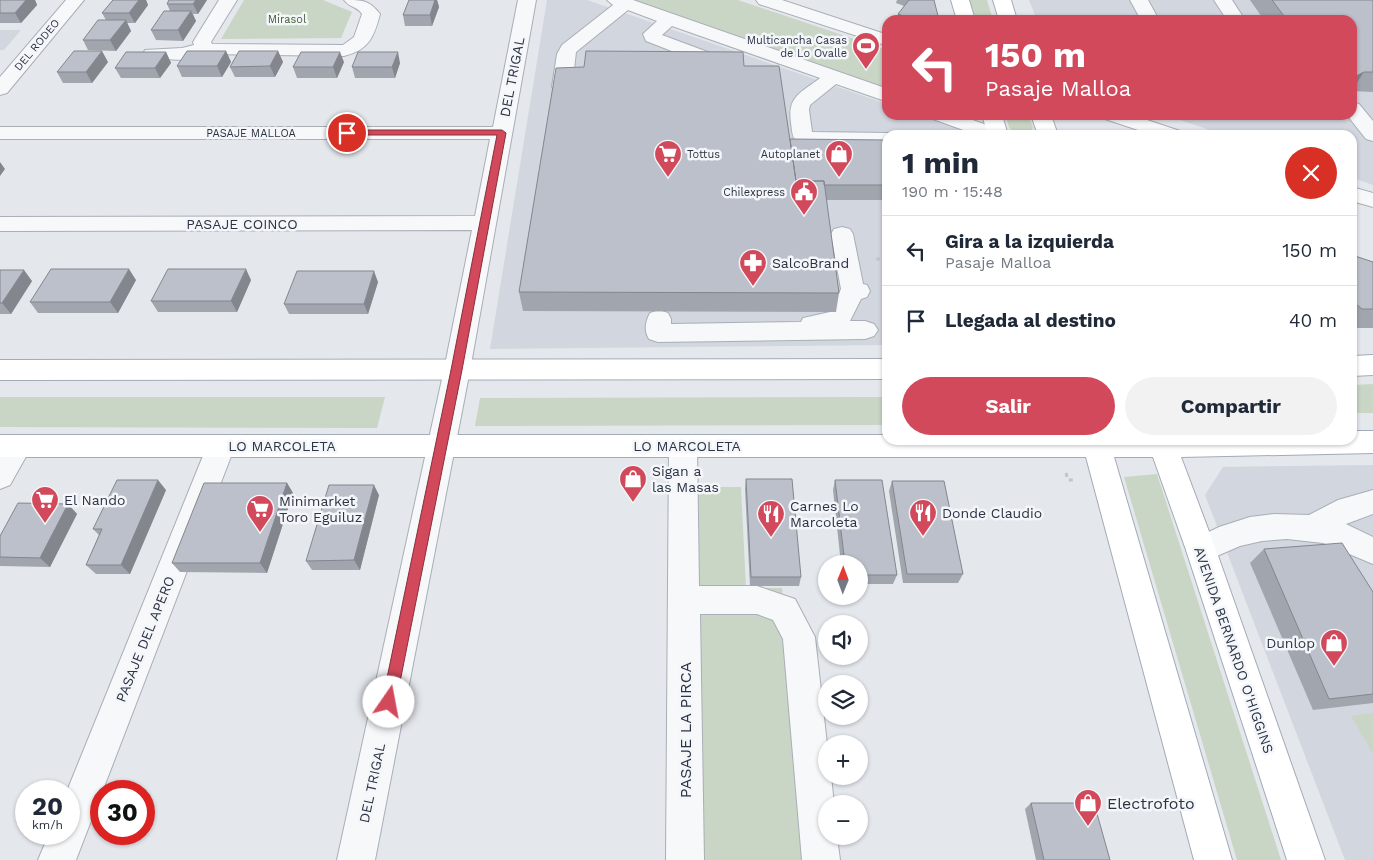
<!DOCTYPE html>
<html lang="es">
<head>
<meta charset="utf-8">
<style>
  :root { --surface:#fff; --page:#f2f2f3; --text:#1f2937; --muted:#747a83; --line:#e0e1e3; --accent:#d1495b }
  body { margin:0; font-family:"Work Sans",sans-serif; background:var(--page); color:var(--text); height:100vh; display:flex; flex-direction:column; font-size:19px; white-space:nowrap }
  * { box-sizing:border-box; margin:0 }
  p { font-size:16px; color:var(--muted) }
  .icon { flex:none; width:28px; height:28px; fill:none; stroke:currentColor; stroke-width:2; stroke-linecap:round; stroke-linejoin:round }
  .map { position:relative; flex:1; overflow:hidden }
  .side { position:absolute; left:882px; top:130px; width:475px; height:315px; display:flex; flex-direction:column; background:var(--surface); border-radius:15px; box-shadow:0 1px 4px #0004 }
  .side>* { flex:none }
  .banner { position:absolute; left:882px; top:15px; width:475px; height:105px; border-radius:15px; box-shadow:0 1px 4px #0004; background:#d1495b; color:#fff; overflow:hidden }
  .needle { width:32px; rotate:1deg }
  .tools { position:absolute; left:818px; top:555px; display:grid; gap:10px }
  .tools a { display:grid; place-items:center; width:50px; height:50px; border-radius:50%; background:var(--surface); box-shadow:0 1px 4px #0004; font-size:25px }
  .speed { position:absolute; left:15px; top:780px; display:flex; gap:10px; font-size:25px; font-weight:700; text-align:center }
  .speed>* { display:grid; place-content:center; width:65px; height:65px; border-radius:50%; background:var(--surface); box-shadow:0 1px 4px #0004; line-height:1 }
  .speed small { font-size:12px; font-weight:400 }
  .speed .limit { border:8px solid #d22; background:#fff; color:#111 }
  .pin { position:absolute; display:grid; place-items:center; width:42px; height:42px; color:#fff; margin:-21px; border:2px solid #fff; border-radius:50%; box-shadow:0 1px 5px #0007 }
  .me { position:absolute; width:55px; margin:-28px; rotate:12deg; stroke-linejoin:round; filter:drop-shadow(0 0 4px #0008) }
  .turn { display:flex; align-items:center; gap:18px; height:105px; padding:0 20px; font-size:22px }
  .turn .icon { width:65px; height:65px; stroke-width:2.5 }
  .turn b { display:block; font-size:35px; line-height:42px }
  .round { display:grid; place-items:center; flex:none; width:52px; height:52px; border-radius:26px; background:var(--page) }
  .summary { display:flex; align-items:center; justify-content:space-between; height:85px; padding:0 20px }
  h1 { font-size:30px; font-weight:700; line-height:38px }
  .cta { display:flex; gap:10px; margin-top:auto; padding:10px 20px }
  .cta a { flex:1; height:58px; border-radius:30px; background:var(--accent); color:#fff; font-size:20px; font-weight:700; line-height:58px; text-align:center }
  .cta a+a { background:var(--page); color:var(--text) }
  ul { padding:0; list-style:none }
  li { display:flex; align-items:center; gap:15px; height:70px; padding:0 20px; border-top:1px solid var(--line) }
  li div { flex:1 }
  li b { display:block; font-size:19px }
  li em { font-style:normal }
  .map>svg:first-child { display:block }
  .built { fill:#d2d6de }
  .green { fill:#c9d6c5 }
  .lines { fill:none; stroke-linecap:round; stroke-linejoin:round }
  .minor-casing { stroke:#a9aeb7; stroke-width:2 }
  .major-casing { stroke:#a3abb8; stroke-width:2 }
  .path { stroke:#c2c5cb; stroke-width:3; stroke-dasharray:4 4; stroke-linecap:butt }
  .minor { fill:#f7f8fa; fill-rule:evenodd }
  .major { fill:#fff; fill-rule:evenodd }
  .wall { fill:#a1a5ae }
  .shaded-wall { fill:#83868d }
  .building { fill:#bbc0ca; stroke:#83868d }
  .route { fill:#d1495b; stroke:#882f3b }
  .labels { text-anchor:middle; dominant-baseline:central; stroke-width:5; stroke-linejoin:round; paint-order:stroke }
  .far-park-label { font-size:11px; fill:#3f6138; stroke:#f4f6f9 }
  .far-poi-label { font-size:11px; fill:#2b3445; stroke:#f4f6f9; text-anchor:end }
  .far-street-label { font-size:11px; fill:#2b3445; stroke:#f4f6f9 }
  .street-label { font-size:14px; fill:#2b3445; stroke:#f4f6f9 }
  .poi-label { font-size:14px; fill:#2b3445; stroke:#f4f6f9; text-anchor:start }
  .near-street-label { font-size:16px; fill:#2b3445; stroke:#f4f6f9 }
  .near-poi-label { font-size:16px; fill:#2b3445; stroke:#f4f6f9; text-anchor:start }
</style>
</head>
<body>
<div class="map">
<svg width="1373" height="860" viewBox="0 0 1373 860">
  <rect width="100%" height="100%" fill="#e4e7ec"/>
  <path class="built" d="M547 0H587L887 104 888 115H919L965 131 967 135H888L887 345 490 349Z
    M1029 0H1373V185L1353 178 1352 135H1225L1165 115H1352V20H1037Z
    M0 30H21L4 50H0Z
    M1373 465V860H1345L1205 495 1223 467Z"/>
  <path class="green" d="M244 0H323L352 12 341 38 221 39Z
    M633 0H738L887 50V92Z
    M968 0H987L993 20H974Z
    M1005 115H1028L1033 127 1032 130 1024 134H1014L1009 127Z
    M1373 384V413H1353V385Z
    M0 397H385L377 428 0 427Z
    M887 397V425L475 426 480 398Z
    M1157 474 1281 860H1237L1124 477Z
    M691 487H741L746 588H782L803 860H694Z
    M1373 713V754L1351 716Z"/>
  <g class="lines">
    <defs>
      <path id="minor" d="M66 0H84L7 93 0 95V77Z
        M219 0H237L211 42 212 44 343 45 354 37 362 14C358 7 349 7 344 0 363 0 369 0 380 14 374 37 369 50 344 56L204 54 182 60 145 58 143 54 145 50 182 48 194 45 193 42Z
        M518 0H536L470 370 375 860H337L444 370 472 230 0 231V217L475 216 490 139H0V127H493Z
        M607 0H633L888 89V102L836 84 810 105 809 110 812 132 888 133 896 135H888V145L803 144 796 142C792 136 792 130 791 123 787 96 801 93 820 78L672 26 662 35 732 61 734 65 732 69 725 71 718 69 646 41 643 34 657 21 628 10 576 52 572 87 569 91 562 93 555 91 552 87 557 54 562 45 613 5Z
        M756 0H782L888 35V46L759 4Z
        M1130 0H1148L1159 20H1141Z
        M1214 0H1232L1245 20H1227Z
        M1352 102 1359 104 1373 121V141L1366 139 1347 115H1352Z
        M930 115H959L1003 131 1006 135H977L933 119Z
        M1102 115H1132L1180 131 1183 135H1153L1105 119Z
        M1352 187 1373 193V207L1352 201Z
        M842 227 850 229 853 234 863 284 867 285 870 291 867 297 861 299 850 321H865L874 324 878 330 874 336 865 339 658 342 649 339C644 331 645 322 650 313L659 310 668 313 671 319V324L801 322 803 318 830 312 841 289 831 234 834 229Z
        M18 435 28 438 32 446 10 485 0 489V452L8 438Z
        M221 435 231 438 235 446 76 860H38L49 834H69V791H67L207 446 211 438Z
        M683 435 693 438 697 446 699 586H757L795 599 815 637 827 744 826 776H831L834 804H826V836H837L840 860H802L783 639 773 620 757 614H700L704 860H666L669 446 673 438Z
        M1373 490V514L1346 524 1373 537V564L1323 543 1287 539 1262 541 1240 546 1201 563 1190 559 1186 550 1190 541 1219 527 1250 517 1274 514 1309 515 1338 500Z"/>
      <path id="major" d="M951 0H969L975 20H957Z
        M993 0H1011L1017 20H999Z
        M982 115H1002L1008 135H988Z
        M1031 115H1051L1058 135H1038Z
        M1373 355V375L1352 376V356Z
        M888 359V379L0 380V360Z
        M1352 431H1373V453L1181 457 1216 550 1325 860H1287L1186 550 1153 457H1114L1232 860H1194L1086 457H0V435H888V440H1352Z"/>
    </defs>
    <use href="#minor" class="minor-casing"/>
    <use href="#major" class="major-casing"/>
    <path class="path" d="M876 259H888
      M1066 473 1068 480H1075"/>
    <use href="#minor" class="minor"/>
    <use href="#major" class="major"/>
  </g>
  <path class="wall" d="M0 0H35L37 5 21 23H0Z
    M113 0H146L148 5 135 23H127L131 31 116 51 88 50 83 40 106 20 102 13Z
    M169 0H207L198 14H193L196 21 183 41 156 40 151 30 170 11 167 4Z
    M409 0H437L439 7 432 26H405L403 15Z
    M897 0H934L939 20H897L898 14 904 6 896 3Z
    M1250 0H1373V92L1352 91V20H1264Z
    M226 51 231 62 222 77H182L177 66Z
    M278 51 283 62 275 77H235L230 67Z
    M166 52 171 63 160 78H121L115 68Z
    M108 62 92 83H63L57 72Z
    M344 62 337 78H297L293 67Z
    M400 63 395 78H355L352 67Z
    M744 66 790 142 888 140V200H826L839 293 836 312 523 311 519 292 584 67Z
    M1352 255 1373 262V328H1352Z
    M0 270 32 281 11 314H0Z
    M136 280 118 313H38L30 302Z
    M251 280 237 312H158L151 301Z
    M378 282 368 314H289L284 304Z
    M746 479 801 577 799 586H750L745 489Z
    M835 480 897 575 893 584H859V564H841L833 490Z
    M892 481 963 574 958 583H903L889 491Z
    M287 483 293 493 267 573 180 572 172 563Z
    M166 490 130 574H96L86 565 99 535 93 529Z
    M379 495 360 570H312L306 561Z
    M68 504 77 514 50 567 0 566V536Z
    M1264 549 1373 592V703L1313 710 1250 563Z
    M1031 803 1110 860H1036L1025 809Z"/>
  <path class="shaded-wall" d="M26 0H35L37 5 21 23 15 13Z
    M139 0H146L148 5 135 23 129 13Z
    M196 0H207L198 14 193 4Z
    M435 0H437L439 7 432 26 430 15Z
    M191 11 196 21 183 41 178 30Z
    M126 20 131 31 116 51 110 40Z
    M102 51 108 62 92 83 86 72Z
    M226 51 231 62 222 77 217 66Z
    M278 51 283 62 275 77 270 66Z
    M166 52 171 63 160 78 155 68Z
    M340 52 344 62 337 78 333 67Z
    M398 52 400 63 395 78 392 67Z
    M1364 72 1352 90V77Z
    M0 162 5 169 0 176Z
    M129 269 136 280 118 313 110 302Z
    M246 269 251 280 237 312 231 301Z
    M24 270 32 281 11 314 2 303Z
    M374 271 378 282 368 314 364 304Z
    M158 480 166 490 130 574 121 565Z
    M287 483 293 493 267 573 260 563Z
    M374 485 379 495 360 570 354 560Z
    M68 504 77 514 50 567 40 558Z"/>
  <path class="building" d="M0 0H26L15 13H0Z
    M113 0H139L129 13H102Z
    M169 0H196L193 4H167Z
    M409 0H435L430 15H403Z
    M909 0H934L939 20H914L898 14Z
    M1272 0H1373V72H1364L1356 76 1352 77V20H1287Z
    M164 11H191L178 30H151Z
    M98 20H126L110 40H83Z
    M74 51H102L86 72H57Z
    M187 51H226L217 66H177Z
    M239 51H278L270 66 230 67Z
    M586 51 743 52 744 66H779L796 181H824L839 293 519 292 556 68 584 67Z
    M126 52H166L155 68H115Z
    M301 52H340L333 67H293Z
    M358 52H398L392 67H352Z
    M790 139 888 140V185H824V181H796Z
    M1352 255 1373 262V309H1362L1352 301Z
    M51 269H129L110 302H30Z
    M168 269H246L231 301H151Z
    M0 270H24L2 303H0Z
    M297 271H374L364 304H284Z
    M746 479H792L801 577H751Z
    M117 480H158L121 565H86L102 529H93Z
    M835 480H882L897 575H859V564H845Z
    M892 481H944L963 574H907Z
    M204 483H287L260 563H172Z
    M329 485H374L354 560 306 561Z
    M18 503 68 504 40 558 0 557V536Z
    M1342 543 1373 592V694L1329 699 1264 549Z
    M1031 803H1094L1110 860H1044Z"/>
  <path class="route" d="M502 130 506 133 462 370 396 702 394 706 389 708 384 706 382 702 451 370 497 135H347L343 133 347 130Z"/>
  <defs>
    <symbol id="stadium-pin" viewBox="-11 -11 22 30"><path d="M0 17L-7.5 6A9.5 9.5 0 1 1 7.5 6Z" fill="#d1495b" stroke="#f4f6f9"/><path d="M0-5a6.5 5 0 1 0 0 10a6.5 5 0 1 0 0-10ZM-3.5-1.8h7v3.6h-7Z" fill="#fff"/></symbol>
    <symbol id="supermarket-pin" viewBox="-11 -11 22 30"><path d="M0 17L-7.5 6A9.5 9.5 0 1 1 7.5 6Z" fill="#d1495b" stroke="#f4f6f9"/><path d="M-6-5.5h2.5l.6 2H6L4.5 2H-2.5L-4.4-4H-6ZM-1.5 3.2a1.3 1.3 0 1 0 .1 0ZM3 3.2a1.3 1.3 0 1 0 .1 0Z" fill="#fff"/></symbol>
    <symbol id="shop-pin" viewBox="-11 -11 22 30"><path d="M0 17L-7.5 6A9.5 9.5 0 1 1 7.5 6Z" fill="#d1495b" stroke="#f4f6f9"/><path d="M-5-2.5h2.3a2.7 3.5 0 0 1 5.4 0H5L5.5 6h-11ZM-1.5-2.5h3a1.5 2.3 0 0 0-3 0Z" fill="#fff"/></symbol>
    <symbol id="civic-pin" viewBox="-11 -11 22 30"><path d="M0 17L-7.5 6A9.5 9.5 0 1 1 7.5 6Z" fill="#d1495b" stroke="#f4f6f9"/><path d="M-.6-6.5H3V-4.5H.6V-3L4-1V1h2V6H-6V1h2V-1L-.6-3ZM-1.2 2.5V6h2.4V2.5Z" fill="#fff"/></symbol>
    <symbol id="pharmacy-pin" viewBox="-11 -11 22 30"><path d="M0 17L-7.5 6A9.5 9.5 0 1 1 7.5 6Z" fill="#d1495b" stroke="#f4f6f9"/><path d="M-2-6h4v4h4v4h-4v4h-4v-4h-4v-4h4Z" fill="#fff"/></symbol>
    <symbol id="restaurant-pin" viewBox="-11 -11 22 30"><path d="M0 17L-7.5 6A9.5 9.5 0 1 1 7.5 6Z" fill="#d1495b" stroke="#f4f6f9"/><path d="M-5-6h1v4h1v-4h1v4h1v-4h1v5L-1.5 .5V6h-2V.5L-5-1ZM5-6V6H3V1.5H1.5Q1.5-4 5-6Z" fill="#fff"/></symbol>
  </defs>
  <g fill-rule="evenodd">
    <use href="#stadium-pin" x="850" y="30" width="32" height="43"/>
    <use href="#supermarket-pin" x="652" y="138" width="32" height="43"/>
    <use href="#shop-pin" x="823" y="138" width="32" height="43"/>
    <use href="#civic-pin" x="788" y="176" width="32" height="43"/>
    <use href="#pharmacy-pin" x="737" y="247" width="32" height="43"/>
    <use href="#shop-pin" x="617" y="463" width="32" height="43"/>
    <use href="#supermarket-pin" x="29" y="484" width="32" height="43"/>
    <use href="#supermarket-pin" x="244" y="493" width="32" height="43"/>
    <use href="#restaurant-pin" x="907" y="497" width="32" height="43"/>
    <use href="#restaurant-pin" x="755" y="498" width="32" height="43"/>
    <use href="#shop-pin" x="1318" y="627" width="32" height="43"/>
    <use href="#shop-pin" x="1072" y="787" width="32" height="43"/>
  </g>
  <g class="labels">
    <g class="far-park-label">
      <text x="287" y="19">Mirasol</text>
    </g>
    <g class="far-poi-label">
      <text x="847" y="40">Multicancha Casas<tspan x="847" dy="13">de Lo Ovalle</tspan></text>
      <text x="687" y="154" text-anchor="start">Tottus</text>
      <text x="820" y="154">Autoplanet</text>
      <text x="785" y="192">Chilexpress</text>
    </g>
    <g class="far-street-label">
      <text transform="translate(37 45) rotate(-50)">DEL RODEO</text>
      <text x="251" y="133">PASAJE MALLOA</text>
    </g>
    <g class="street-label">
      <text transform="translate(512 77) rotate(-79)">DEL TRIGAL</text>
      <text x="242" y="224">PASAJE COINCO</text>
      <text x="282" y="446">LO MARCOLETA</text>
      <text x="687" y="446">LO MARCOLETA</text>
      <text transform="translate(145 639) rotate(-68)">PASAJE DEL APERO</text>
      <text transform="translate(1234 650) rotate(71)">AVENIDA BERNARDO O'HIGGINS</text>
      <text transform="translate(372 783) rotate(-78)">DEL TRIGAL</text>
    </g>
    <g class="poi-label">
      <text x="772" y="263">SalcoBrand</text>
      <text x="652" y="471">Sigan a<tspan x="652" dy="16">las Masas</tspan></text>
      <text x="64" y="500">El Nando</text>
      <text x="279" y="501">Minimarket<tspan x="279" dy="16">Toro Eguiluz</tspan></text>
      <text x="790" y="506">Carnes Lo<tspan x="790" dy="16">Marcoleta</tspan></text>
      <text x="942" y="513">Donde Claudio</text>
      <text x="1315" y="643" text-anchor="end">Dunlop</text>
    </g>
    <g class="near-street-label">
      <text transform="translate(685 730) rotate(-90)">PASAJE LA PIRCA</text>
    </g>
    <g class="near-poi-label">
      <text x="1107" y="803">Electrofoto</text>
    </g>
  </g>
</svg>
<div class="tools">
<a><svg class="needle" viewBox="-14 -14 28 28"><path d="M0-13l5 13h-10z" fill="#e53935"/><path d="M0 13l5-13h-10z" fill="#747a83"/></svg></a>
<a><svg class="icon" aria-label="sound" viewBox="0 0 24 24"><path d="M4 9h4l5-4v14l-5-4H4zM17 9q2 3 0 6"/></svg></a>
<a><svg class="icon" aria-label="layers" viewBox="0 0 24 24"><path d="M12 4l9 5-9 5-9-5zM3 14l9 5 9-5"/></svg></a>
<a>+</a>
<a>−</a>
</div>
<div class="speed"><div>20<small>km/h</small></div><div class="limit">30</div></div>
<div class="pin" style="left:347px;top:133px;background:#d93025"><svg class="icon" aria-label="arrive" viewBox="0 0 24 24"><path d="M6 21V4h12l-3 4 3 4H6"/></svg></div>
<svg class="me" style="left:389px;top:702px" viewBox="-20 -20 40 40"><circle r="19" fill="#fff"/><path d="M0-13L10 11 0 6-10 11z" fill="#d1495b"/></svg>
<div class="banner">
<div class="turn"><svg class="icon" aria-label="left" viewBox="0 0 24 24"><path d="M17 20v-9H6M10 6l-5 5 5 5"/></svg><div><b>150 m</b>Pasaje Malloa</div></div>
</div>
<section class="side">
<div class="summary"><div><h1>1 min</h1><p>190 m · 15:48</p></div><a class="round" style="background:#d93025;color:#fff"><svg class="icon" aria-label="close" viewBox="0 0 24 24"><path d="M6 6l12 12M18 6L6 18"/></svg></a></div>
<ul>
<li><svg class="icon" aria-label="left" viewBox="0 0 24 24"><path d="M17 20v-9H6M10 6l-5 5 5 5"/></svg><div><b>Gira a la izquierda</b><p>Pasaje Malloa</p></div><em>150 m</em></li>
<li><svg class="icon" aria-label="arrive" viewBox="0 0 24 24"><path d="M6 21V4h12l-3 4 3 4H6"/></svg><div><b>Llegada al destino</b></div><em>40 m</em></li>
</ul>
<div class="cta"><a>Salir</a><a>Compartir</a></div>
</section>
</div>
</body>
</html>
